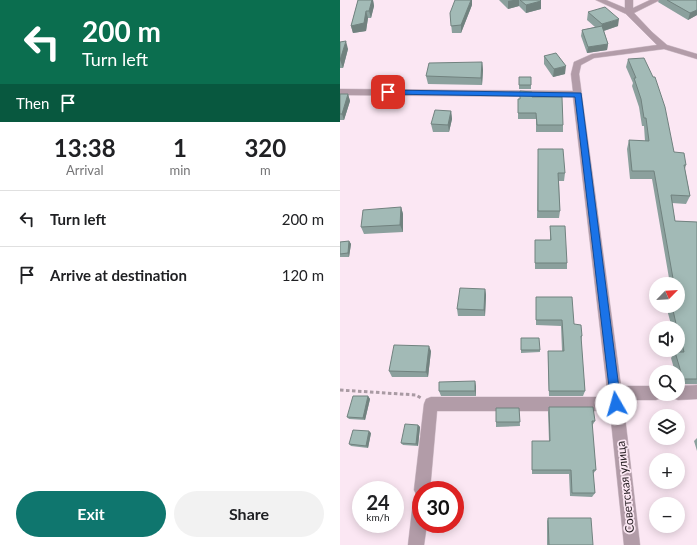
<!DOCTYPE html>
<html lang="en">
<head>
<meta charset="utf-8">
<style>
  :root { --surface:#fff; --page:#f2f2f2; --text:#202124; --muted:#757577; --line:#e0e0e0; --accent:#0f766e }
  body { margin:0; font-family:Lato,sans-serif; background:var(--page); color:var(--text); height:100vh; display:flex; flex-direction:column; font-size:15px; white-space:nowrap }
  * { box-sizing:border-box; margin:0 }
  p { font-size:13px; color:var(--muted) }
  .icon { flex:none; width:22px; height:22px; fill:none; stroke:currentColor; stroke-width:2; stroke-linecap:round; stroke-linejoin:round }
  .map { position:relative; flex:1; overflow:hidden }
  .side { display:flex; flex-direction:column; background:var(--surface); width:340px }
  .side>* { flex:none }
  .guide { background:#0b6e4f; color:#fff; overflow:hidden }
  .needle { width:26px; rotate:66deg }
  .controls { position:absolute; left:309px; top:277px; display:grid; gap:8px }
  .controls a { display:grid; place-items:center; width:36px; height:36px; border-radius:50%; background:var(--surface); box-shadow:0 2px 10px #0003; font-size:20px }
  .speed { position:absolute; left:12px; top:481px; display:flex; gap:8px; font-size:20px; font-weight:700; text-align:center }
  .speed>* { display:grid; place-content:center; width:52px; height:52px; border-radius:50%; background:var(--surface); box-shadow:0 2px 10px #0003; line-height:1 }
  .speed small { font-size:10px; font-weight:400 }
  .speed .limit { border:6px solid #d22; background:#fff; color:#111 }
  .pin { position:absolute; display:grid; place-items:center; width:34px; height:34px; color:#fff; margin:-17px; border-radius:8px; box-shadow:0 2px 6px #0006 }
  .me { position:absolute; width:44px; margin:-22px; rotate:353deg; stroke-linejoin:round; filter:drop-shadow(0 0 3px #0008) }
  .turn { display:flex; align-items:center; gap:14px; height:84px; padding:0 16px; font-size:18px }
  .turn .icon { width:52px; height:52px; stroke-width:2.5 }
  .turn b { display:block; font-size:28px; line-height:34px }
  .then { display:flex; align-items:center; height:38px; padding:0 16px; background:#0003; gap:8px; font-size:15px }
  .eta { display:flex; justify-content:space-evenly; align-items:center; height:68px; text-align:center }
  .eta b { font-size:24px; font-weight:700; line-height:28px }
  .primary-button { display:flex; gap:8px; margin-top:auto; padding:8px 16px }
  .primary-button a { flex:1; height:46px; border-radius:24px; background:var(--accent); color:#fff; font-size:16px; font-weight:700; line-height:46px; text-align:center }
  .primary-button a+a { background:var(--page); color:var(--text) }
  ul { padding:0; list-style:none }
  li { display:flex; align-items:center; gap:12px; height:56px; padding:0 16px; border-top:1px solid var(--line) }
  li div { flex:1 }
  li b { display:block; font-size:15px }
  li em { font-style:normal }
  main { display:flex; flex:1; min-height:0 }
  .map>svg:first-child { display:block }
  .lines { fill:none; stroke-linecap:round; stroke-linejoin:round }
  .minor-casing { stroke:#d5c3ce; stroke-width:1 }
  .path { stroke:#a99aa3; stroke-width:3; stroke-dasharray:3.5 2.5; stroke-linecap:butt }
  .minor { fill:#b29ca8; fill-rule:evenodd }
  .wall { fill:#8ba09d }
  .shaded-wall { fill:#71827f }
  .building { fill:#a2bab6; stroke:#71827f }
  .route { fill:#1a73e8; stroke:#114b97 }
  .labels { text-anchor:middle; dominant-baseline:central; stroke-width:3.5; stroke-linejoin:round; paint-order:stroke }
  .street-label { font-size:12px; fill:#271f23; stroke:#fbe7f3 }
</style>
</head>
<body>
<main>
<section class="side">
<div class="guide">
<div class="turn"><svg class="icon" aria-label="left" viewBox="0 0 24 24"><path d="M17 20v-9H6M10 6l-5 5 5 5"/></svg><div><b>200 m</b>Turn left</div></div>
<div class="then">Then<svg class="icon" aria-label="arrive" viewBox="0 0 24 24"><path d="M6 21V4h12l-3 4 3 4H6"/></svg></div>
</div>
<div class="eta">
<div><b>13:38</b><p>Arrival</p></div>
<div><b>1</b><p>min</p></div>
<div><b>320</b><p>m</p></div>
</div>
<ul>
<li><svg class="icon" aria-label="left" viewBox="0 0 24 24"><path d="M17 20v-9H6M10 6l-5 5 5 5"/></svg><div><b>Turn left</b></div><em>200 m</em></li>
<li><svg class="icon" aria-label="arrive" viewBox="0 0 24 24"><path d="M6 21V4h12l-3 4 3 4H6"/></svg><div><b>Arrive at destination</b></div><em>120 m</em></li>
</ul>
<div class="primary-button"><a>Exit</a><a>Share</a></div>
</section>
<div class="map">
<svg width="357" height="545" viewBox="0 0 357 545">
  <rect width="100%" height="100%" fill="#fbe7f3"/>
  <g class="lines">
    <defs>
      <path id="minor" d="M256 0H266L285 8V0H293V8L310 0H320L294 13 312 32 327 45 357 54V59L324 49 254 58 241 65 239 74 281 386H316V394H323L321 398 316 400H283L300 545H284L270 411H97L90 490H81V524H87L84 545H68L73 502 77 496 74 490 84 404 86 399 91 397H268L233 97 0 95V89L233 91 231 74 234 62 252 54 317 45 286 14Z
        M357 385V399L338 400 333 398 331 394H338V386Z"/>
    </defs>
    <use href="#minor" class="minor-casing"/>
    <path class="path" d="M0 390 76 395 81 398"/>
    <use href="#minor" class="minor"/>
  </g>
  <path class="wall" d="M18 0H33L34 6 31 18H28L26 31 13 33 11 26Z
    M159 0H200L201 1V9L186 13 179 6 168 9Z
    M319 0H357V15L348 20 318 2Z
    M132 5 121 33H112L110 13Z
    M248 12 278 26 264 31 268 44 267 50 247 53 241 36 242 30 255 27 247 20Z
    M0 42 8 49 3 68H0Z
    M204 56 225 74 213 77 204 64Z
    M288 59 334 152 346 165 345 169 350 196 346 204 332 203 335 221 357 222V384H339L338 382V372H335L331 358 335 352H338V328H332L326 306H338V284H330L312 179H290L287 149 289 140 305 141 304 126H302L299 107 292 86 293 83 286 67Z
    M142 62 143 70 142 85 88 84 86 76Z
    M179 77 191 85V89H179Z
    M0 94H8L10 101 4 120H0Z
    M192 97 223 125V132H196V119H178V99Z
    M111 111 112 119 109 132H93L91 124Z
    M198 156 225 173 224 181H219L220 211 219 218H197Z
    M61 207 63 214V232L24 234 21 227Z
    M210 226 227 263V269H195V240H210Z
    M9 241 11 244 9 257H0V242Z
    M145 289 146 295 145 316H118L117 309Z
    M196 297 234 324 242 336 241 341 245 391 243 396H209L208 356V351H222L221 326 196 325Z
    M181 338 200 350V352L181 353Z
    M91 351 88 377H52L49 371Z
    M136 386V396H101L99 391Z
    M28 396 30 399 25 420 9 419 7 417Z
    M209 407 255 421 252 426 256 470 253 474 255 493 252 497 230 496 229 474H192V441H209L208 412Z
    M179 408 180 426 156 427V422Z
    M78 425 80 427 78 446 63 445 61 443Z
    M31 433 28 448 11 446 9 444Z
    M357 438V451L354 441Z
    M208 518 253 545H207V521Z"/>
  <path class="shaded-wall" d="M32 0H33L34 6 31 18 29 11Z
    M131 0H132V5L121 33V25Z
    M173 0H179V6L168 9V1Z
    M201 1V9L186 13V5Z
    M357 10V15L348 20 350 13Z
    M26 11 28 18 26 31 13 33 11 26Z
    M279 19 278 26 260 32 262 24Z
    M6 41 8 49 3 68 0 60Z
    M268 44 267 50 247 53 248 47Z
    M142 62 143 70 142 85 141 78Z
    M226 66 225 74 213 77 214 69Z
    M8 94 10 101 4 120 2 114Z
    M111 111 112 119 109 132 108 125Z
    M61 207 63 214V232L60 225Z
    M9 241 11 244 9 257 8 253Z
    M145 289 146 295 145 316 144 310Z
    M89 346 91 351 88 377 86 372Z
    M135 381 136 386V396L135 391Z
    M28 396 30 399 25 420 23 418Z
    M78 425 80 427 78 446 76 444Z
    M29 431 31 433 28 448 26 446Z"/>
  <path class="building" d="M18 0H32L29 11H26L24 23 11 26Z
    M115 0H131L121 25 111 26 110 13Z
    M180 0H200L201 1 186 5Z
    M327 0H357V10L350 13Z
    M265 7 279 19 262 24 248 12Z
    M262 26 268 44 248 47 242 30Z
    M6 41 0 60V42Z
    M216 53 226 66 214 69 204 56Z
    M304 58 313 77H315L325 107 334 152 344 153 346 165H344L350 196 331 195 335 221 357 222V379H343L335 352H344L338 328H337L332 306H338V284H334L314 171H292L291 161 289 140 309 141 306 118H304L301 99 294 78H296L288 59Z
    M142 62 141 78 86 76 89 63Z
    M179 77H191V85H179Z
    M180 91 192 92V97H222L223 125H197L196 113H178V99H180Z
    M0 94H8L2 114H0Z
    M95 110 111 111 108 125 91 124Z
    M198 149H223L225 173H218L220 211H198Z
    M61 207 60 225 21 227 23 210Z
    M210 226H225L227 263H195V240H211Z
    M9 241 8 253 0 254V242Z
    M120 288 145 289 144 310 117 309Z
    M196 297H232L234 324 241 325 242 336H241L245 391H209L208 351H224L222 320H196Z
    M181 338H199L200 350H181Z
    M54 345 89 346 86 372 49 371Z
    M135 381V391H99V382Z
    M13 396H28L23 418 7 417Z
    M209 407H253L255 421H252L256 470H253L255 493H232L231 470H192V441H210Z
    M156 408H179L180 422H156Z
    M65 424 78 425 76 444 61 443Z
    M13 430 29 431 26 446 9 444Z
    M208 518H251L253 545H209Z"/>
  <path class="route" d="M48 90 241 93 281 404 280 408 276 409 272 408 271 404 235 97 45 94V91Z"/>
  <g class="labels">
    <g class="street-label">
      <text transform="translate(285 487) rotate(-96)">Советская улица</text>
    </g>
  </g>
</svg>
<div class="controls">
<a><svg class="needle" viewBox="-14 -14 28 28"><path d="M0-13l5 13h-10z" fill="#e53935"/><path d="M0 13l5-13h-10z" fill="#757577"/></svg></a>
<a><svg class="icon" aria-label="sound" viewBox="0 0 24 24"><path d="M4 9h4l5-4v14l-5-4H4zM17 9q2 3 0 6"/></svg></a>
<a><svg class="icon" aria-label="search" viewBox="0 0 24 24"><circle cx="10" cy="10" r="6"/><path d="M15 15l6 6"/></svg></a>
<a><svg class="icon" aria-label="layers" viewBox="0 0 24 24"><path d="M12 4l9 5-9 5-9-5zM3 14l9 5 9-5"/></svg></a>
<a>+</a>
<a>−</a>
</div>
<div class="speed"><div>24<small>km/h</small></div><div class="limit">30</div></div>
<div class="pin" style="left:48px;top:92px;background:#d93025"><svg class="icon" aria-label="arrive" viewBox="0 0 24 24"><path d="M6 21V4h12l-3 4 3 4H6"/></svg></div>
<svg class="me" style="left:276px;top:404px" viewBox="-20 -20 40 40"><circle r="19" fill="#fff"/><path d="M0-13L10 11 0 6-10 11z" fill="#1a73e8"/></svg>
</div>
</main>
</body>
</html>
